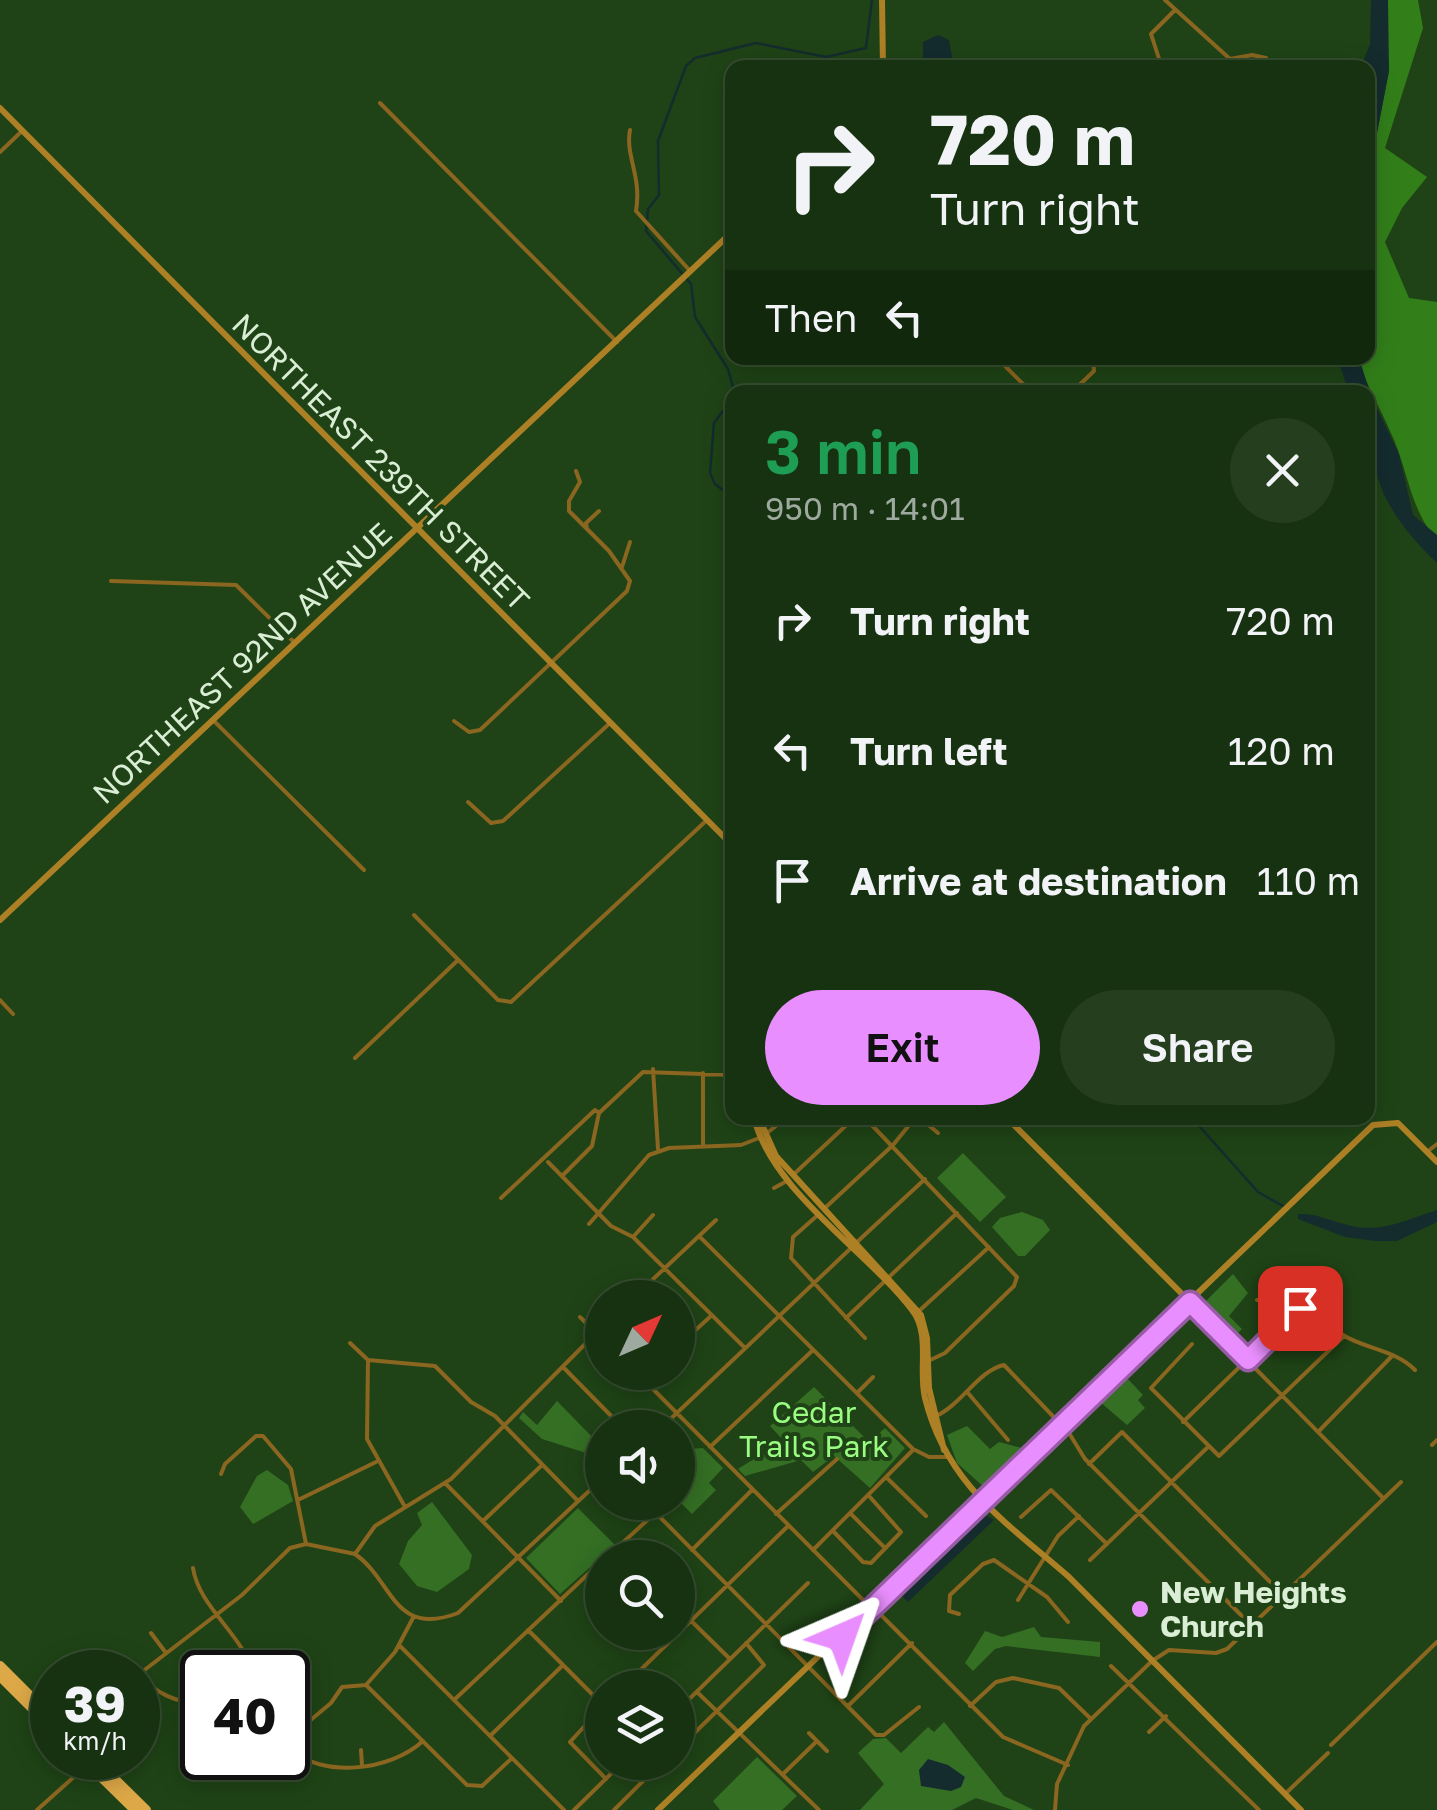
<!DOCTYPE html>
<html lang="en">
<head>
<meta charset="utf-8">
<style>
  :root { --surface:#173210; --page:#243e1e; --text:#f1f3f6; --muted:#9eaa9f; --line:#364d30; --accent:#e98efe }
  body { margin:0; font-family:"Golos Text",sans-serif; background:var(--page); color:var(--text); height:100vh; display:flex; flex-direction:column; font-size:38px; white-space:nowrap }
  * { box-sizing:border-box; margin:0 }
  p { font-size:32px; color:var(--muted) }
  .icon { flex:none; width:55px; height:55px; fill:none; stroke:currentColor; stroke-width:2; stroke-linecap:round; stroke-linejoin:round }
  .map { position:relative; flex:1; overflow:hidden }
  .drawer { position:absolute; left:725px; top:385px; width:650px; height:740px; display:flex; flex-direction:column; background:var(--surface); border-radius:20px; box-shadow:0 5px 25px #0003,0 0 0 2px var(--line) }
  .drawer>* { flex:none }
  .banner { position:absolute; left:725px; top:60px; width:650px; height:305px; border-radius:20px; box-shadow:0 5px 25px #0003,0 0 0 2px var(--line); background:#173210; color:var(--text); overflow:hidden }
  .needle { width:65px; rotate:46deg }
  .buttons { position:absolute; left:585px; top:1280px; display:grid; gap:20px }
  .buttons a { display:grid; place-items:center; width:110px; height:110px; border-radius:50%; background:var(--surface); box-shadow:0 5px 25px #0003,0 0 0 2px var(--line); font-size:50px }
  .speed { position:absolute; left:30px; top:1650px; display:flex; gap:20px; font-size:50px; font-weight:700; text-align:center }
  .speed>* { display:grid; place-content:center; width:130px; height:130px; border-radius:50%; background:var(--surface); box-shadow:0 5px 25px #0003,0 0 0 2px var(--line); line-height:1 }
  .speed small { font-size:25px; font-weight:400 }
  .speed .limit { border:5px solid #111; border-radius:15px; background:#fff; color:#111 }
  .pin { position:absolute; display:grid; place-items:center; width:85px; height:85px; color:#fff; margin:-42px; border-radius:20px; box-shadow:0 5px 15px #0006 }
  .me { position:absolute; width:110px; margin:-55px; rotate:43deg; stroke-linejoin:round; filter:drop-shadow(0 0 8px #0008) }
  .turn { display:flex; align-items:center; gap:35px; height:210px; padding:0 40px; font-size:45px }
  .turn .icon { width:130px; height:130px; stroke-width:2.5 }
  .turn b { display:block; font-size:70px; line-height:85px }
  .then { display:flex; align-items:center; height:95px; padding:0 40px; background:#0003; gap:20px; font-size:38px }
  .round { display:grid; place-items:center; flex:none; width:105px; height:105px; border-radius:52px; background:var(--page) }
  .summary { display:flex; align-items:center; justify-content:space-between; height:170px; padding:0 40px }
  h1 { font-size:60px; font-weight:600; line-height:75px; color:#1e9e55 }
  .cta { display:flex; gap:20px; margin-top:auto; padding:20px 40px }
  .cta a { flex:1; height:115px; border-radius:60px; background:var(--accent); color:#111; font-size:40px; font-weight:600; line-height:115px; text-align:center }
  .cta a+a { background:var(--page); color:var(--text) }
  ul { padding:0; list-style:none }
  li { display:flex; align-items:center; gap:30px; height:130px; padding:0 40px }
  li div { flex:1 }
  li b { display:block; font-size:38px }
  li em { font-style:normal }
  .map>svg:first-child { display:block }
  .green { fill:#346f24 }
  .forest { fill:#327f1a }
  .water { fill:#142c2e }
  .lines { fill:none; stroke-linecap:round; stroke-linejoin:round }
  .stream { stroke:#142c2e; stroke-width:2.5 }
  .street { stroke:#8a6620; stroke-width:4 }
  .secondary { stroke:#ae8026; stroke-width:6 }
  .highway { stroke:#dda847; stroke-width:10 }
  .route-casing { stroke:#975ca5; stroke-width:25 }
  .route { stroke:#e98efe; stroke-width:18 }
  .poi-dot { fill:#e98efe; stroke:#1f4316; stroke-width:4 }
  .labels { text-anchor:middle; dominant-baseline:central; stroke-width:8; stroke-linejoin:round; paint-order:stroke }
  .street-label { font-size:30px; fill:#d9eed4; stroke:#1f4316 }
  .park-label { font-size:30px; fill:#9afd82; stroke:#1f4316 }
  .poi-label { font-size:30px; font-weight:bold; fill:#d9eed4; stroke:#1f4316; text-anchor:start }
</style>
</head>
<body>
<div class="map">
<svg width="1437" height="1810" viewBox="0 0 1437 1810">
  <rect width="100%" height="100%" fill="#1f4316"/>
  <path class="green" d="M963 1153 1006 1197 980 1222 937 1178Z
    M1022 1212 1043 1220 1050 1230 1025 1256H1018L992 1227 1000 1218Z
    M1233 1274 1248 1293 1229 1316 1242 1329 1237 1334 1205 1302Z
    M1126 1377 1143 1395 1138 1400 1145 1408 1127 1425 1100 1402Z
    M814 1387 869 1442 885 1428 905 1448 870 1488 834 1456 813 1472 801 1460 745 1476 738 1469 783 1440 770 1426Z
    M557 1401 602 1447V1458L542 1439 519 1418 523 1412 537 1425Z
    M967 1426 990 1449 999 1442 1026 1449 985 1488 957 1463 947 1435Z
    M703 1448 723 1468 709 1483 716 1490 692 1514 678 1500V1450Z
    M267 1470 288 1485 293 1501 253 1524 240 1507 257 1476Z
    M432 1502 472 1555 469 1569 437 1592 417 1586 399 1564 408 1541 422 1525 417 1513Z
    M578 1508 615 1545 560 1594 526 1558Z
    M1034 1627 1041 1637 1100 1642V1657L1006 1646 995 1649 973 1671 965 1663 985 1631 1002 1637Z
    M944 1722 1004 1796 1034 1810H1013L976 1798 952 1810H860L884 1784 858 1753 873 1739 886 1738 901 1753 928 1727 934 1732Z
    M757 1757 797 1796 782 1810H720L713 1801Z"/>
  <path class="forest" d="M1377 0H1418L1423 28 1385 148 1427 177 1402 208 1385 242 1409 298 1437 302V540C1409 508 1408 468 1390 431 1379 405 1365 385 1359 358H1368V179L1389 71Z"/>
  <path class="water" d="M1371 0H1388L1389 71 1368 179V68L1361 67 1370 44Z
    M938 35 949 40 954 67H923V42Z
    M1337 358H1359L1371 396 1399 454 1413 515 1437 535V563C1379 507 1368 471 1368 392H1349Z
    M1437 1210V1222L1397 1241H1375L1345 1237 1298 1219V1214C1316 1213 1328 1220 1344 1224 1379 1235 1405 1220 1437 1210Z
    M979 1511 994 1520 908 1602 896 1590Z
    M928 1759 948 1765 965 1777 961 1787 951 1791 921 1786 919 1770Z"/>
  <g class="lines">
    <path class="stream" d="M732 497 715 484 710 473 714 423 729 403 733 387 728 369 695 317 691 284 646 231 648 209 659 195 658 141 686 66 695 58 756 43 826 57 866 48 872 0
      M1192 1118 1258 1192 1283 1206"/>
    <path class="street" d="M1165 0 1230 59 1252 55 1266 58
      M1162 68 1151 34 1175 10
      M380 103 617 342
      M630 130C625 156 642 176 636 211L691 272
      M0 152 22 131
      M997 358 1031 392
      M1072 392 1094 371 1093 358
      M587 529 586 523 599 511
      M622 567 630 542
      M111 581 236 585 295 643
      M454 721 469 732 480 730 627 591 630 581 609 551 569 511V501L580 482 576 471
      M215 722 364 870
      M468 802 491 823 503 821 610 723
      M414 915 498 1000 511 1002 707 820
      M0 1000 13 1014
      M355 1058 458 960
      M653 1069 658 1149
      M703 1073V1146
      M865 1118 1017 1277 1014 1286 945 1353 926 1362
      M920 1118 938 1133
      M767 1133 786 1118
      M1427 1152 1437 1144
      M548 1162 611 1226 633 1237 745 1348
      M793 1175 854 1118
      M562 1176 592 1146 599 1113 643 1072 732 1075
      M774 1188 787 1181
      M501 1198 595 1110 599 1113
      M826 1207 893 1145 915 1118
      M819 1214 793 1237 791 1258 865 1338
      M589 1224 649 1155 669 1148 741 1145 759 1138
      M699 1236 913 1449 929 1457H947
      M633 1237 653 1215
      M857 1242 925 1179
      M889 1277 957 1213
      M633 1298 716 1220
      M1257 1300C1292 1296 1316 1318 1343 1335 1365 1349 1396 1350 1415 1370
      M1190 1302 1383 1498
      M919 1311 989 1247
      M580 1317 602 1339
      M846 1318 885 1281
      M350 1343 368 1360
      M1192 1344 1151 1388 1219 1456 1344 1336
      M678 1346 711 1316
      M368 1360 435 1366 471 1402 495 1416 578 1501
      M368 1360 367 1439 405 1507
      M563 1367 623 1428
      M636 1372 869 1606
      M857 1393 873 1377
      M968 1393 1008 1440
      M936 1416C961 1405 979 1370 1004 1365L1069 1433 1085 1459 1251 1625
      M1183 1422 1300 1308
      M661 1428 850 1249
      M1319 1431 1392 1356
      M1432 1445 1437 1440
      M710 1447 812 1351
      M1089 1464 1122 1432 1283 1595
      M221 1474 225 1464 256 1436H263L291 1469 306 1544
      M888 1479 926 1516
      M445 1483 561 1601
      M300 1499 376 1462
      M645 1502 876 1735H884L919 1707
      M776 1514 837 1459
      M851 1514 885 1548
      M1021 1517 1051 1490 1107 1544
      M483 1521 541 1466
      M833 1531 863 1562 871 1563 901 1532 870 1497
      M618 1548 628 1558
      M692 1550 752 1490
      M813 1550 912 1451
      M355 1554 375 1526 451 1479 602 1327
      M606 1558 654 1514
      M1090 1560 1208 1447
      M193 1568C199 1607 241 1633 253 1672
      M1018 1600 1058 1536 1079 1516
      M678 1608 730 1659
      M878 1612 1003 1737 1068 1765
      M959 1614 949 1611 950 1595 983 1564 994 1560 1047 1597 1068 1622
      M528 1630 602 1704
      M151 1633 166 1653
      M399 1645 564 1810
      M1111 1666 1259 1810
      M222 1672 249 1660
      M139 1674C153 1692 179 1705 202 1702
      M138 1675 242 1595 290 1548 306 1544 355 1554C393 1580 393 1638 458 1613L602 1479
      M366 1685 467 1785 482 1786 512 1758
      M622 1688 787 1527
      M697 1692 819 1810
      M454 1700 602 1561
      M848 1706 912 1643
      M970 1706 996 1682 1013 1678 1059 1688 1091 1719
      M602 1707 570 1742 606 1779
      M678 1710 808 1583
      M1149 1732 1166 1716
      M809 1733 827 1751
      M490 1736 562 1666
      M288 1739 331 1703 342 1687 366 1685 395 1652 414 1616
      M1331 1745 1437 1642
      M288 1748C323 1779 390 1771 423 1741
      M678 1749 764 1665 746 1643
      M361 1750 362 1765
      M624 1764 642 1782
      M783 1774 817 1741
      M1285 1794 1328 1753
      M37 1810 85 1767
      M574 1810 623 1762
      M614 1810 662 1762
      M1055 1810 1057 1784 1084 1726 1152 1661 1169 1650 1216 1653 1227 1649 1401 1482"/>
    <path class="secondary" d="M882 0 883 68
      M0 108 732 845
      M0 920 732 232
      M754 1118C773 1192 866 1250 912 1310 931 1334 918 1370 925 1398 946 1484 1007 1523 1069 1577L1301 1810
      M759 1118 776 1156 921 1315 927 1338 929 1388 944 1450
      M1007 1118 1190 1302
      M1010 1473 1373 1125 1398 1123 1437 1162
      M921 1558 955 1526
      M829 1646 844 1632
      M658 1810 1033 1451"/>
    <path class="highway" d="M0 1666 52 1718
      M0 1676 52 1728
      M82 1758 135 1810
      M93 1758 146 1810"/>
  </g>
  <g class="lines">
    <defs>
      <path id="route" d="M842 1637 1190 1302 1248 1360 1300 1308"/>
    </defs>
    <use href="#route" class="route-casing"/>
    <use href="#route" class="route"/>
  </g>
  <circle class="poi-dot" cx="1140" cy="1609" r="10"/>
  <g class="labels">
    <g class="street-label">
      <text transform="translate(381 462) rotate(45)">NORTHEAST 239TH STREET</text>
      <text transform="translate(242 663) rotate(-43)">NORTHEAST 92ND AVENUE</text>
    </g>
    <g class="park-label">
      <text x="814" y="1412">Cedar<tspan x="814" dy="34">Trails Park</tspan></text>
    </g>
    <g class="poi-label">
      <text x="1160" y="1592">New Heights<tspan x="1160" dy="34">Church</tspan></text>
    </g>
  </g>
</svg>
<div class="buttons">
<a><svg class="needle" viewBox="-14 -14 28 28"><path d="M0-13l5 13h-10z" fill="#e53935"/><path d="M0 13l5-13h-10z" fill="#9eaa9f"/></svg></a>
<a><svg class="icon" aria-label="sound" viewBox="0 0 24 24"><path d="M4 9h4l5-4v14l-5-4H4zM17 9q2 3 0 6"/></svg></a>
<a><svg class="icon" aria-label="search" viewBox="0 0 24 24"><circle cx="10" cy="10" r="6"/><path d="M15 15l6 6"/></svg></a>
<a><svg class="icon" aria-label="layers" viewBox="0 0 24 24"><path d="M12 4l9 5-9 5-9-5zM3 14l9 5 9-5"/></svg></a>
</div>
<div class="speed"><div>39<small>km/h</small></div><div class="limit">40</div></div>
<div class="pin" style="left:1300px;top:1308px;background:#d93025"><svg class="icon" aria-label="arrive" viewBox="0 0 24 24"><path d="M6 21V4h12l-3 4 3 4H6"/></svg></div>
<svg class="me" style="left:842px;top:1637px" viewBox="-20 -20 40 40"><path d="M0-17L14 15 0 8-14 15z" fill="#e98efe" stroke="#fff" stroke-width="4"/></svg>
<div class="banner">
<div class="turn"><svg class="icon" aria-label="right" viewBox="0 0 24 24"><path d="M7 20v-9h11M14 6l5 5-5 5"/></svg><div><b>720 m</b>Turn right</div></div>
<div class="then">Then<svg class="icon" aria-label="left" viewBox="0 0 24 24"><path d="M17 20v-9H6M10 6l-5 5 5 5"/></svg></div>
</div>
<section class="drawer">
<div class="summary"><div><h1>3 min</h1><p>950 m · 14:01</p></div><a class="round"><svg class="icon" aria-label="close" viewBox="0 0 24 24"><path d="M6 6l12 12M18 6L6 18"/></svg></a></div>
<ul>
<li><svg class="icon" aria-label="right" viewBox="0 0 24 24"><path d="M7 20v-9h11M14 6l5 5-5 5"/></svg><div><b>Turn right</b></div><em>720 m</em></li>
<li><svg class="icon" aria-label="left" viewBox="0 0 24 24"><path d="M17 20v-9H6M10 6l-5 5 5 5"/></svg><div><b>Turn left</b></div><em>120 m</em></li>
<li><svg class="icon" aria-label="arrive" viewBox="0 0 24 24"><path d="M6 21V4h12l-3 4 3 4H6"/></svg><div><b>Arrive at destination</b></div><em>110 m</em></li>
</ul>
<div class="cta"><a>Exit</a><a>Share</a></div>
</section>
</div>
</body>
</html>
